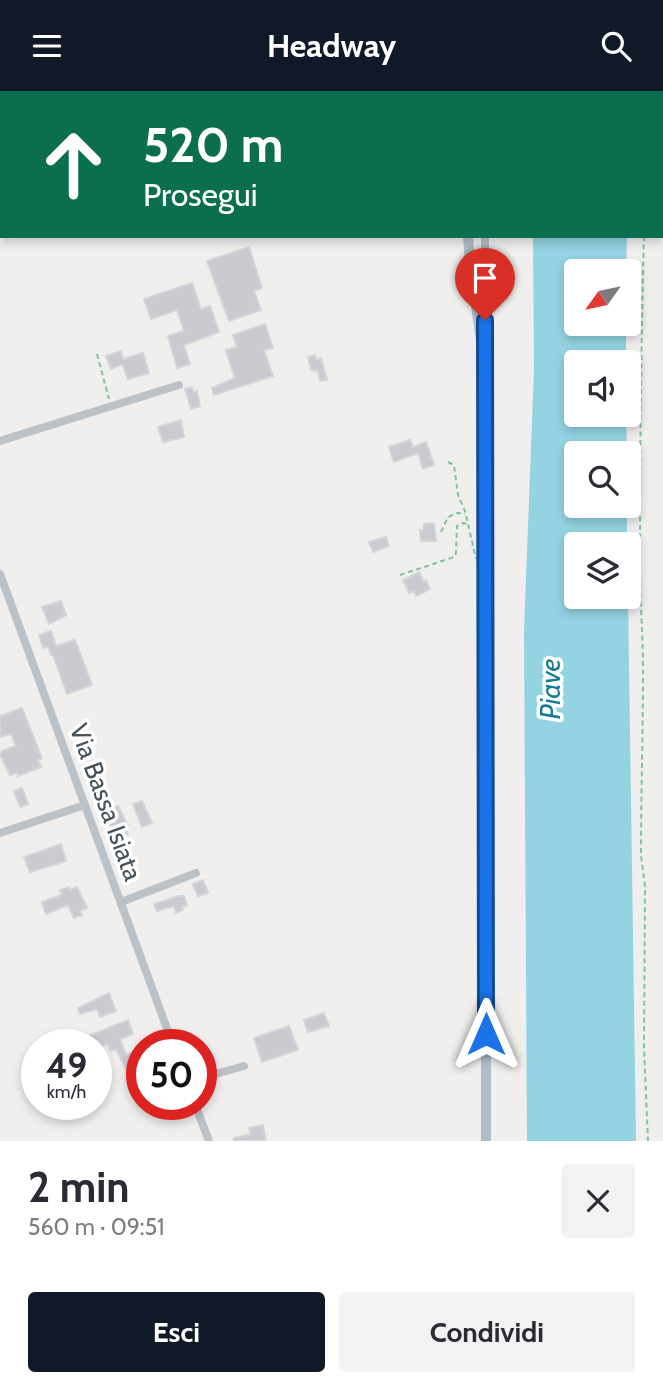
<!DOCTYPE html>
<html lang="it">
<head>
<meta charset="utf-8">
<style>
  :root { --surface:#fff; --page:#f2f2f3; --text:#2b2b33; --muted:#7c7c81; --accent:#111827 }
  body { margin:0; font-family:Cabin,sans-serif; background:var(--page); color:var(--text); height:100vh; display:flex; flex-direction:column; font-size:26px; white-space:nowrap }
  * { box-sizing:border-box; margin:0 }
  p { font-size:23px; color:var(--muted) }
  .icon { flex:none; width:38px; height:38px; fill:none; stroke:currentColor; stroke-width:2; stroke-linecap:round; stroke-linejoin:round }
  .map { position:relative; height:1050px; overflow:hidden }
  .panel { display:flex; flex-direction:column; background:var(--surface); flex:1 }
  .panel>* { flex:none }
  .banner { position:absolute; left:0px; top:0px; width:663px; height:147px; box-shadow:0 4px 10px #0003; background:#0b6e4f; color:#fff; overflow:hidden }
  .needle { width:46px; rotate:237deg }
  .buttons { position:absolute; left:564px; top:168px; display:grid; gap:14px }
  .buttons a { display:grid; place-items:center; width:77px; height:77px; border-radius:7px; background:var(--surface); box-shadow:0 4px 10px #0003; font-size:35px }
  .speed { position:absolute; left:21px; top:938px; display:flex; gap:14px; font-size:35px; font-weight:700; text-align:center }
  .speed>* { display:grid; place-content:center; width:91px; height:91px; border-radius:50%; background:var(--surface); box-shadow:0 4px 10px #0003; line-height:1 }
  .speed small { font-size:18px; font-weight:400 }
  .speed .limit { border:10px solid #d22; background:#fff; color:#111 }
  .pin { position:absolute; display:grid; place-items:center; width:60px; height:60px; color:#fff; margin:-72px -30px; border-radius:50% 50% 50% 0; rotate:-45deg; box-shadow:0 0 7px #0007 }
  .pin .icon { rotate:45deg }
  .me { position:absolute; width:77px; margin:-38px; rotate:0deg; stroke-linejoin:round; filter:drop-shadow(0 0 5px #0008) }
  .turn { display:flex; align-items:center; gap:24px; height:147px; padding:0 28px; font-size:32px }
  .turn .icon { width:91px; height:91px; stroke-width:2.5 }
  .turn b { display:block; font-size:49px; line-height:60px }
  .round { display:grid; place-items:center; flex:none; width:74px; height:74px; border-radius:7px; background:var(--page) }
  .head { display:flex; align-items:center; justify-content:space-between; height:119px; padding:0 28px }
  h1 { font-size:42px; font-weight:700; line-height:52px }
  .action { display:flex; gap:14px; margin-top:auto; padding:14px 28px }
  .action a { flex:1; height:80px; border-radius:7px; background:var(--accent); color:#fff; font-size:28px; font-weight:700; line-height:80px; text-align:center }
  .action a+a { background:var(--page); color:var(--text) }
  header { display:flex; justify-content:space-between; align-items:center; height:91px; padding:0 28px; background:var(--accent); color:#fff; font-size:32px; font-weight:700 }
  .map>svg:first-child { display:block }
  .water { fill:#93d3e2 }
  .building { fill:#c9cbd0; stroke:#d3d5d9; stroke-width:2 }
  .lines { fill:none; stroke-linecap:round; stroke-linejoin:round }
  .highway-casing { stroke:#768da3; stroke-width:16 }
  .path { stroke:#7dc49f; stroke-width:2; stroke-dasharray:5 3.5; stroke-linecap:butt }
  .minor { stroke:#bbc3c9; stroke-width:8 }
  .major { stroke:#b1beca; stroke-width:10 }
  .highway { stroke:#8ba2b8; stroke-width:12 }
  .route-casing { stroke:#114b97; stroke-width:18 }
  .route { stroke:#1a73e8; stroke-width:12 }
  .labels { text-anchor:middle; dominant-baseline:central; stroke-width:7; stroke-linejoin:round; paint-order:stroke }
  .street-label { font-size:26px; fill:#485259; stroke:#fff }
  .water-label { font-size:28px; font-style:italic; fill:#1a7c92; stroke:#fff }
</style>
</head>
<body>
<header><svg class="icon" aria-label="menu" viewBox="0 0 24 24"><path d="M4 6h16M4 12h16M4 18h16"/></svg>Headway<svg class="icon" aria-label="search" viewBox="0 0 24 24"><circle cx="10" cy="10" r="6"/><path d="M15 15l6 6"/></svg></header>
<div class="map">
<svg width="663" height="1050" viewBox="0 0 663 1050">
  <rect width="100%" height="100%" fill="#f1eeee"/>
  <path class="water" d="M533 145H627L626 180H576V233H626V271H576V324H626L627 362H576V415H627V453H576V506H628L636 1050H527L524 540 534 278Z"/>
  <path class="building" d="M249 156 262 197 254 200 261 219 229 230 207 170Z
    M192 192 201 218 210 215 219 241 184 254 190 273 177 277 168 245 184 240 177 219 151 228 144 208Z
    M265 233 273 257 264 259 273 285 214 304 212 297 235 287 226 259 237 256 233 244Z
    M121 260 123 268 143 262 149 282 128 288 122 273 111 278 106 265Z
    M315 264 316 268 321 267 327 289 320 290 318 280 311 279 308 266Z
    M192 296 193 301 197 300 200 315 191 318 185 298Z
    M181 329 184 346 163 351 158 336Z
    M410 349 413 356 426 351 434 374 423 378 418 362 394 371 389 356Z
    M434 432 436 450H421L420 439H424V433Z
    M386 446 389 455 373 461 369 451Z
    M419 481 423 490 426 489 430 498 416 505 414 500 409 502 403 489Z
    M61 510 66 524 49 533 42 516Z
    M51 540 56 555 75 549 92 594 67 603 53 564H51L48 555 43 557 39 544Z
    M22 617 42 667 38 669 41 676 18 685 17 682 10 684 0 664 3 659 16 655 11 643 0 646V625Z
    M22 697 28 713 20 716 14 700Z
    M142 710 152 732 142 736 133 713Z
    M118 715 128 735H125L128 743 115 748 105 720Z
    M61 753 66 770 30 781 24 766Z
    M203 789 208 802 198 805 193 793Z
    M69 796 70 799 77 796 87 817 80 820 82 824 74 827 68 814 46 823 42 811 62 804 60 799Z
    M179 805H184L187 814 182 816 183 819 176 822 174 815 157 820 154 813Z
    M109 902 116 920 100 926 97 918 80 923 78 917Z
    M324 922 329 935 308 941 304 929Z
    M128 929 133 943 120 948 126 964 142 958V987L136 974 126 978 116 958 110 960 108 953 96 957V954H91L88 945Z
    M289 935 298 959 262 971 254 947Z
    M263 1034 266 1050H234V1047L251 1043 249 1037Z"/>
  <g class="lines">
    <defs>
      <path id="highway" d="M64 0 68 2
        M149 2 154 0"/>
    </defs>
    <use href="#highway" class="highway-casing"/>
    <path class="path" d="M646 2V0
      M644 145C641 255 640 364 640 474 640 509 643 545 643 580 643 642 641 703 641 765L645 795 644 958 648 1050
      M97 263 109 308
      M448 371 454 374 458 404 465 420 476 468
      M441 441 448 426 457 422 465 423
      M400 484 454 466 456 462 457 435 463 432 467 433"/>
    <path class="minor" d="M484 0V2
      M485 145V250
      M0 350 179 294
      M0 483 173 954
      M0 742 85 714
      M121 811 196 782
      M201 987 244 975
      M195 1013 209 1050"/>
    <path class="major" d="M462 0V2
      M468 145 470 173 486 284V1050"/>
    <use href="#highway" class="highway"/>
  </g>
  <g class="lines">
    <defs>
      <path id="route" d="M485 229 486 943"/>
    </defs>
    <use href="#route" class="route-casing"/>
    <use href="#route" class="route"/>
  </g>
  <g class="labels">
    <g class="street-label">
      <text transform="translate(106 711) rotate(70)">Via Bassa Isiata</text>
    </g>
    <g class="water-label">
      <text transform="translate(550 598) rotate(-90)">Piave</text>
    </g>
  </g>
</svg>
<div class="buttons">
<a><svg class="needle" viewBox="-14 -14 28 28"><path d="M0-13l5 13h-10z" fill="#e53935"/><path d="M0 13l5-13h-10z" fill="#7c7c81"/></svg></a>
<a><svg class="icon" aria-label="sound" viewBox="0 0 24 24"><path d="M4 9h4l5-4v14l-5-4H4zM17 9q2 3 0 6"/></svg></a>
<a><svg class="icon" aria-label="search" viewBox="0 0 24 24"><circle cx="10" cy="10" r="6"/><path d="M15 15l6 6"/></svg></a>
<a><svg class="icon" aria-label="layers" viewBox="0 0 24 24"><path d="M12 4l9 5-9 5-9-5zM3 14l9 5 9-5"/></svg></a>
</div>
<div class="speed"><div>49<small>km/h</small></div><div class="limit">50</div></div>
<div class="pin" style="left:485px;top:229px;background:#d93025"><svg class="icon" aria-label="arrive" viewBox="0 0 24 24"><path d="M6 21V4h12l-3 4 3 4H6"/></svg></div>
<svg class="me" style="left:486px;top:943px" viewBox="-20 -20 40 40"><path d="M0-17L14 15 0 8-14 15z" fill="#1a73e8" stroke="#fff" stroke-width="4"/></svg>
<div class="banner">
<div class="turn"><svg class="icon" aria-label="ahead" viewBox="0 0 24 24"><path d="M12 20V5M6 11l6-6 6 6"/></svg><div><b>520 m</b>Prosegui</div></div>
</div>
</div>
<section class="panel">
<div class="head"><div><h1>2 min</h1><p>560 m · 09:51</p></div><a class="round"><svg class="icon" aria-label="close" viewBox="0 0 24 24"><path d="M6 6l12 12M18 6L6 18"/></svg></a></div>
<div class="action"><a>Esci</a><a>Condividi</a></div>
</section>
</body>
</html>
